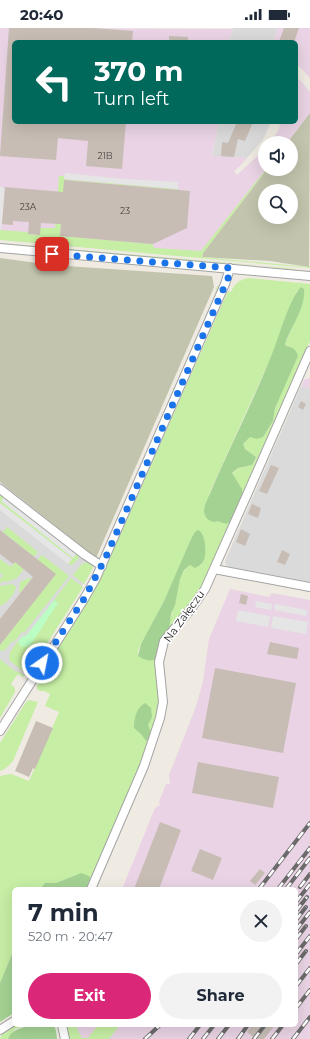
<!DOCTYPE html>
<html lang="en">
<head>
<meta charset="utf-8">
<style>
  :root { --surface:#fff; --page:#f2f2f3; --text:#1f2937; --muted:#747a83; --accent:#db2777 }
  body { margin:0; font-family:Montserrat,sans-serif; background:var(--page); color:var(--text); height:100vh; display:flex; flex-direction:column; font-size:15px; white-space:nowrap }
  * { box-sizing:border-box; margin:0 }
  p { font-size:13px; color:var(--muted) }
  .icon { flex:none; width:22px; height:22px; fill:none; stroke:currentColor; stroke-width:2; stroke-linecap:round; stroke-linejoin:round }
  .map { position:relative; flex:1; overflow:hidden }
  .details { position:absolute; left:12px; top:859px; width:286px; height:140px; display:flex; flex-direction:column; background:var(--surface); border-radius:6px; box-shadow:0 4px 16px #0002 }
  .details>* { flex:none }
  .top-card { position:absolute; left:12px; top:12px; width:286px; height:84px; border-radius:6px; box-shadow:0 4px 16px #0002; background:#00695c; color:#fff; overflow:hidden }
  .controls { position:absolute; left:258px; top:108px; display:grid; gap:8px }
  .controls a { display:grid; place-items:center; width:40px; height:40px; border-radius:50%; background:var(--surface); box-shadow:0 4px 16px #0002; font-size:20px }
  .pin { position:absolute; display:grid; place-items:center; width:34px; height:34px; color:#fff; margin:-17px; border-radius:8px; box-shadow:0 2px 6px #0006 }
  .me { position:absolute; width:44px; margin:-22px; rotate:33deg; stroke-linejoin:round; filter:drop-shadow(0 0 3px #0008) }
  .turn { display:flex; align-items:center; gap:14px; height:84px; padding:0 16px; font-size:18px }
  .turn .icon { width:52px; height:52px; stroke-width:2.5 }
  .turn b { display:block; font-size:28px; line-height:34px }
  .round { display:grid; place-items:center; flex:none; width:42px; height:42px; border-radius:21px; background:var(--page) }
  .summary { display:flex; align-items:center; justify-content:space-between; height:68px; padding:0 16px }
  h1 { font-size:24px; font-weight:700; line-height:30px }
  .button { display:flex; gap:8px; margin-top:auto; padding:8px 16px }
  .button a { flex:1; height:46px; border-radius:24px; background:var(--accent); color:#fff; font-size:16px; font-weight:700; line-height:46px; text-align:center }
  .button a+a { background:var(--page); color:var(--text) }
  .status { display:flex; justify-content:space-between; align-items:center; height:28px; padding:0 20px; background:var(--surface); direction:ltr }
  .status svg { height:11px; fill:currentColor }
  .map>svg:first-child { display:block }
  .residential { fill:#dbdada }
  .industrial { fill:#e9d3e4 }
  .construction { fill:#c3c4ad; fill-rule:evenodd }
  .grass { fill:#c6eea4 }
  .forest { fill:#a4d293 }
  .park { fill:#bbfdc2 }
  .parking { fill:#e5e5e5 }
  .building { fill:#c7bdb5 }
  .lines { fill:none; stroke-linecap:round; stroke-linejoin:round }
  .minor-casing { stroke:#a4a4a4; stroke-width:10 }
  .minor { stroke:#fff; stroke-width:8 }
  .rail-casing { stroke:#6b6b6b; stroke-width:4 }
  .rail { stroke:#fff; stroke-width:2.5; stroke-dasharray:8; stroke-linecap:butt }
  .route { stroke:#1a73e8; stroke-width:7; stroke-dasharray:0 12.6 }
  .labels { text-anchor:middle; dominant-baseline:central; stroke-width:3.5; stroke-linejoin:round; paint-order:stroke }
  .number-label { font-size:9px; fill:#484543 }
  .street-label { font-size:11px; fill:#1d1d1d; stroke:#fff }
</style>
</head>
<body>
<div class="status"><b>20:40</b><svg viewBox="0 0 49 12"><path d="M0 12V9h3v3zM5 12V6h3v6zM10 12V3h3v9zM15 12V0h3v12zM26 1h20v11H26zM47 4h2v5h-2z"/></svg></div>
<div class="map">
<svg width="310" height="1011" viewBox="0 0 310 1011">
  <rect width="100%" height="100%" fill="#efebe2"/>
  <path class="residential" d="M232 0H278L273 14H228L233 1Z
    M219 94H271L264 110 247 130 212 129Z
    M301 358 310 361V554L230 539 226 537 225 533Z
    M0 454 96 530 85 553 25 648 13 644 0 634Z"/>
  <path class="industrial" d="M0 0 233 1 228 14H14V94H219L212 128 247 130 240 138 234 143 237 147 265 121V141H267L203 225 19 211 0 208Z
    M278 0H310V50L296 35V14H273Z
    M299 51 310 64V85L287 115H270L278 103 281 94H296V53Z
    M309 350 310 351V361L301 358 304 352Z
    M230 561 269 569 272 565 310 572V1011H74L69 997H296V861H122L155 780 160 777 159 774 166 756H170L169 747 195 681 203 654 209 611Z"/>
  <path class="construction" d="M310 85 309 239 270 233 202 229 203 225 267 141H291V115H287ZM265 163H291V189H265Z
    M0 230 52 237 212 248 214 259 96 530 0 454Z"/>
  <path class="grass" d="M266 141H267L203 225 202 229 309 239 310 237V240L0 212V202L28 204V206L39 207 40 200H55L59 148H64V151L178 161V162L65 152 60 208 153 216V219L155 220 201 223Z
    M0 215 287 240 310 244 262 238 23 219 0 216Z
    M249 250 310 256V313L243 466 242 461 232 446 238 440 252 437 255 433 256 429 245 421 243 416 250 409H263L273 393 275 380 283 359 291 319 286 318 285 316 302 277 304 261 297 263 272 327 209 466 214 494 231 493C222 515 213 537 201 558 192 574 180 589 169 603 169 591 172 586 175 575 178 562 178 545 190 537L195 539 201 537 204 533 191 511C178 542 165 574 148 603 144 611 137 620 138 628L157 631 161 679 152 710 89 861H86L89 853 76 847 56 855H45L40 861H14V921L0 955V748L11 746 29 753 59 684 45 678 50 666 44 663H40L37 661V658L40 652 37 651 102 548 228 263 231 264C235 255 239 252 249 250Z
    M217 258H218L216 268 149 422 147 423 215 267Z
    M3 467 74 529 77 525 78 526 79 530 72 537 68 536 72 531 0 475V468Z
    M7 499 38 524 34 529 3 504Z
    M42 527 69 548 24 605 22 604 14 614 12 613 5 622 0 623V617L55 546 37 532Z
    M0 531 11 539 15 534 24 541 17 550 7 554 5 553 0 555V551L3 547 1 545 0 547Z
    M87 534 94 538 84 556 73 547 82 536Z
    M29 550 31 551 20 565 19 564 20 554Z
    M71 550 83 559 41 625 39 624 43 618 39 616 29 632 33 634 38 626 39 627 27 646 10 633 9 630 10 624 18 613 21 619 58 576 54 572Z
    M12 556 16 559C15 566 7 575 0 578V558Z
    M0 631 16 644 18 643 25 648 22 649 18 646 11 656 15 660V664L0 690Z
    M29 672 38 674 13 733 6 740 0 743V715L26 674Z
    M15 997H28L15 1001 8 1011H0C1 1004 9 1001 15 997Z
    M65 997H78L77 1001 82 1010H88L98 997H120L109 1011H68Z"/>
  <path class="forest" d="M301 259 304 261C306 280 291 298 285 316L286 318C292 319 296 321 298 328L275 380 273 393 263 409 257 411 250 409 243 416 245 421 256 429 255 432 252 437 238 440 232 445 242 461 243 466 231 493C227 497 225 495 220 494 218 493 216 494 214 494 204 492 203 484 205 477 226 426 252 377 272 326 279 310 289 271 301 259Z
    M198 502C206 505 207 528 203 534 201 537 198 538 195 540L190 537 184 542 180 551 175 577 171 586 169 603 159 618 157 631C150 634 144 632 138 628L141 616 164 573 191 511 195 504Z
    M145 675 151 680 152 689 148 697 152 707 146 713 141 706 134 700C134 691 136 680 145 675Z
    M81 845 89 848 90 850 86 861H40L45 855H56Z
    M14 921V985L0 994V955Z
    M28 997H54L56 1003 57 1011H8C12 1001 19 1002 28 997Z"/>
  <path class="park" d="M54 572 58 575 30 618 21 619 18 613 23 608H26Z"/>
  <path class="parking" d="M65 145 126 151 178 154V161L64 151Z
    M0 158 5 161 1 202H0Z
    M5 468 77 525 73 530 1 473Z
    M0 475 72 531 68 536 0 482Z
    M256 573 272 576 271 582 255 579Z
    M275 576 307 582 306 588 274 582Z
    M238 582 270 588 268 599 236 593Z
    M273 588 308 594 306 606 271 600Z"/>
  <path class="building" d="M9 0H93L133 3 132 14H14V94H126L122 141 86 138 88 113 58 110 56 132 0 128Z
    M284 0H299L294 14H279Z
    M169 8 188 9V14H169Z
    M237 94H253L245 113 238 111 234 129 221 128 222 114 228 115Z
    M64 152 190 163 187 200 153 216 60 208 61 196 41 195 40 207 28 206 29 194 13 193V197L2 196 5 159 63 164Z
    M301 373 306 376 303 382 298 379Z
    M271 437 279 440 267 466 259 463Z
    M252 476 261 480 258 490 248 486Z
    M241 501 250 506 245 518 236 514Z
    M0 502 56 546 0 617V591L33 549 15 534 13 536 0 526Z
    M282 522 290 526 285 537 277 534Z
    M241 566 248 568 246 577 239 575Z
    M270 614 299 620 297 631 267 626Z
    M215 640 296 655 283 725 202 710Z
    M36 693 53 700 35 741 33 740 29 749 15 743Z
    M198 734 279 749 273 780 192 765Z
    M160 794 181 802 159 861H134Z
    M200 821 222 830 213 852 191 843Z
    M260 841 265 845 255 857 250 853Z
    M252 997H275L264 1011H256L247 1004Z"/>
  <g class="lines">
    <defs>
      <path id="minor" d="M0 220 310 248
        M0 461 85 527 102 538
        M214 541 310 559
        M0 703 84 571 96 550 225 256 230 240
        M91 861 144 738 160 690 163 674 159 634 164 613 191 581 205 561 250 460 310 323
        M62 997 65 1011
        M0 1002 14 993"/>
    </defs>
    <use href="#minor" class="minor-casing"/>
    <use href="#minor" class="minor"/>
    <defs>
      <path id="rail" d="M300 859 310 846
        M259 861 310 795
        M278 861 310 820
        M286 861 310 830
        M296 874 310 856
        M296 883 307 869
        M296 892 306 879
        M296 902 310 884
        M296 911 306 898
        M296 926 310 908
        M296 936 306 923
        M296 958 310 940
        M296 980 310 962
        M145 1011 160 997
        M189 1011 200 997
        M203 1011 214 997
        M218 1011 229 997
        M238 1011 248 997
        M254 1011 265 997
        M272 1011 283 997
        M293 1011 310 989"/>
    </defs>
    <use href="#rail" class="rail-casing"/>
    <use href="#rail" class="rail"/>
  </g>
  <g class="lines">
    <path class="route" d="M42 635 84 571 105 531 229 248 230 240 52 226"/>
  </g>
  <g class="labels">
    <g class="number-label">
      <text x="105" y="127">21B</text>
      <text x="28" y="178">23A</text>
      <text x="125" y="182">23</text>
    </g>
    <g class="street-label">
      <text transform="translate(184 588) rotate(-54)">Na Załęczu</text>
    </g>
  </g>
</svg>
<div class="controls">
<a><svg class="icon" aria-label="sound" viewBox="0 0 24 24"><path d="M4 9h4l5-4v14l-5-4H4zM17 9q2 3 0 6"/></svg></a>
<a><svg class="icon" aria-label="search" viewBox="0 0 24 24"><circle cx="10" cy="10" r="6"/><path d="M15 15l6 6"/></svg></a>
</div>
<div class="pin" style="left:52px;top:226px;background:#d93025"><svg class="icon" aria-label="arrive" viewBox="0 0 24 24"><path d="M6 21V4h12l-3 4 3 4H6"/></svg></div>
<svg class="me" style="left:42px;top:635px" viewBox="-20 -20 40 40"><circle r="17" fill="#1a73e8" stroke="#fff" stroke-width="3"/><path d="M0-11L8 9 0 5-8 9z" fill="#fff"/></svg>
<div class="top-card">
<div class="turn"><svg class="icon" aria-label="left" viewBox="0 0 24 24"><path d="M17 20v-9H6M10 6l-5 5 5 5"/></svg><div><b>370 m</b>Turn left</div></div>
</div>
<section class="details">
<div class="summary"><div><h1>7 min</h1><p>520 m · 20:47</p></div><a class="round"><svg class="icon" aria-label="close" viewBox="0 0 24 24"><path d="M6 6l12 12M18 6L6 18"/></svg></a></div>
<div class="button"><a>Exit</a><a>Share</a></div>
</section>
</div>
</body>
</html>
